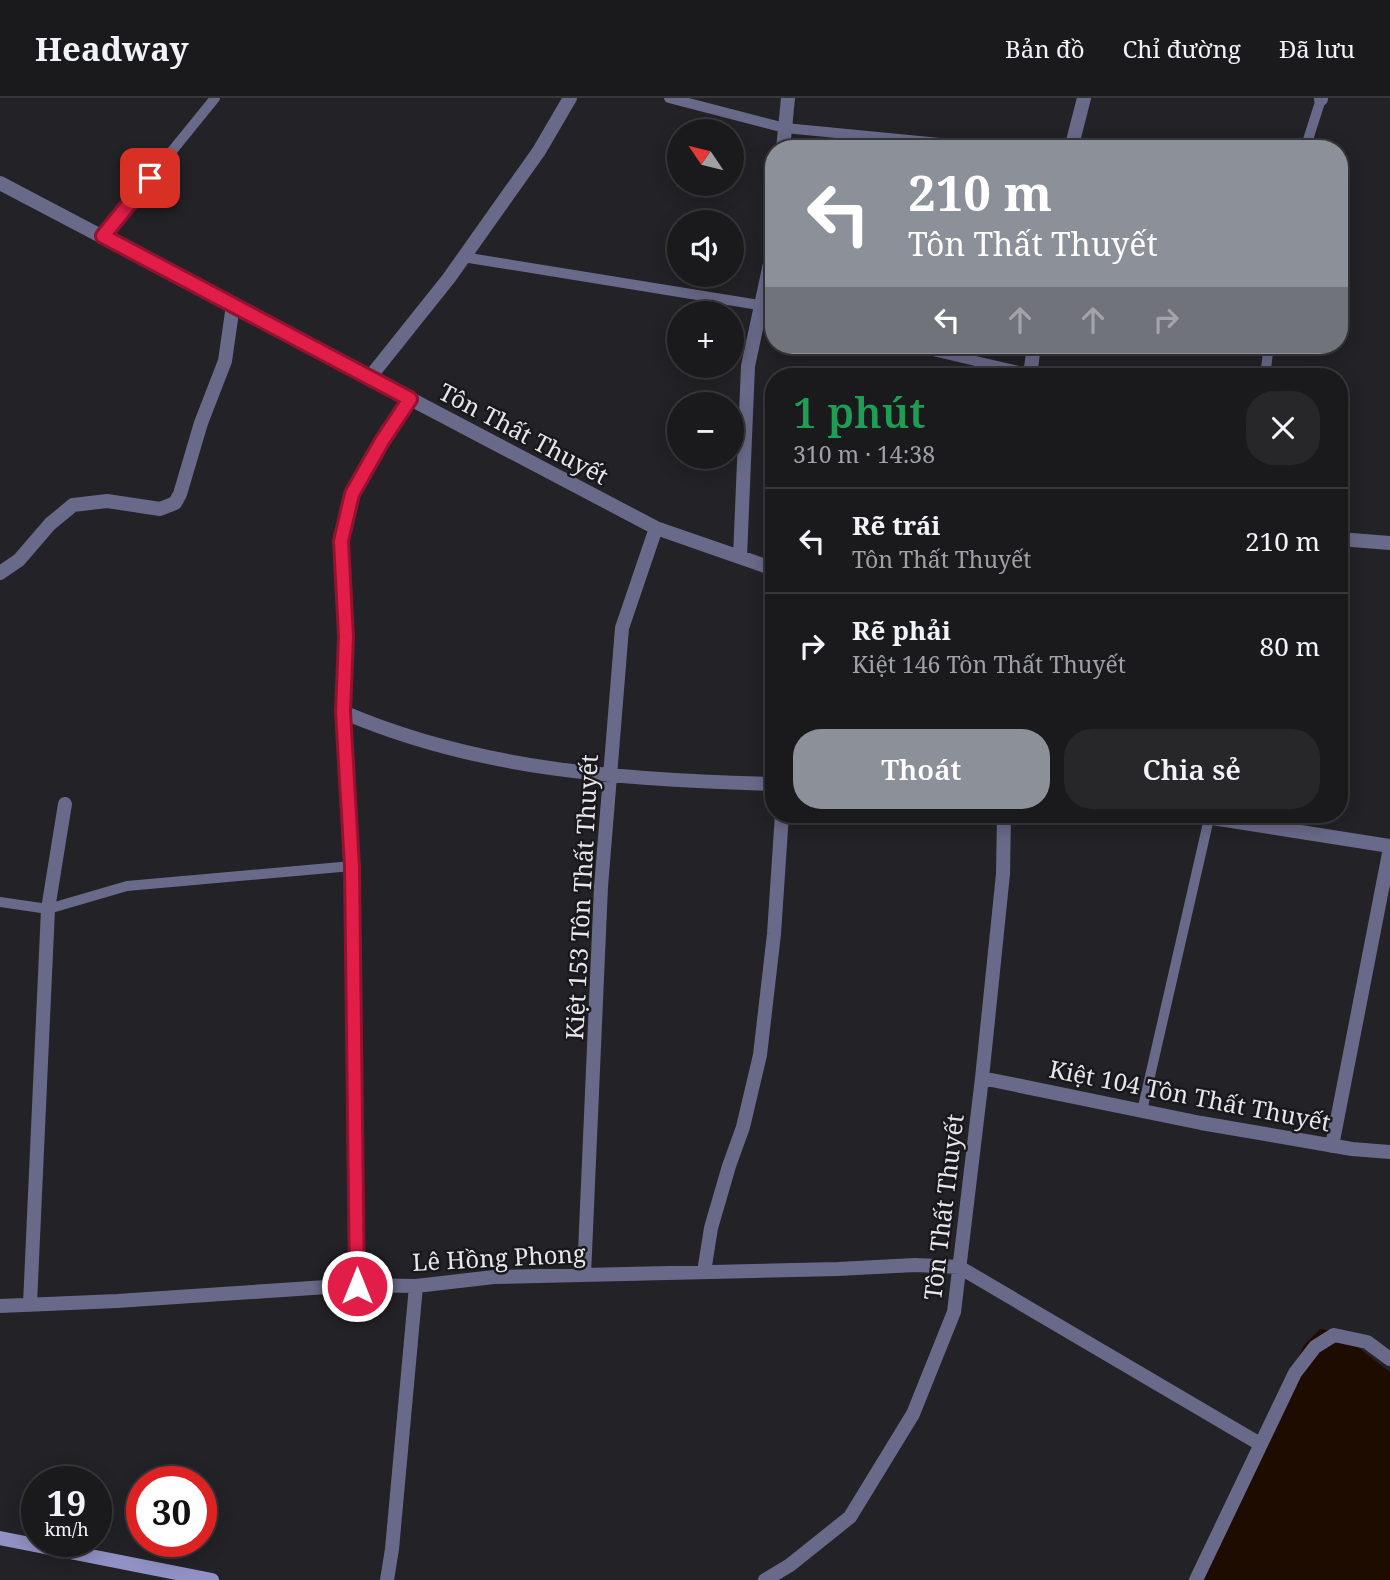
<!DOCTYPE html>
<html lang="vi">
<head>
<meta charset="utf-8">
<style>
  :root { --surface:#1a1a1d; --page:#27272a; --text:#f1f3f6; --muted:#9fa1a4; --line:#38383b; --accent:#8c9099 }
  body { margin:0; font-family:"Noto Serif",serif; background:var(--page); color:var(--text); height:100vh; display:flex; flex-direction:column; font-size:26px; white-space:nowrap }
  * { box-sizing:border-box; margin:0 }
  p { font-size:23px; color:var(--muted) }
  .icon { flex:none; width:38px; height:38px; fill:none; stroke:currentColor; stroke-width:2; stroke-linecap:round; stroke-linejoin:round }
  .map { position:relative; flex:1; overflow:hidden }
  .sheet { position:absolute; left:765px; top:270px; width:583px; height:455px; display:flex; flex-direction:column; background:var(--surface); border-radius:28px; box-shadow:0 4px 18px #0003,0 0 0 2px var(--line) }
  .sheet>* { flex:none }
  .top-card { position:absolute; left:765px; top:42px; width:583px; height:214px; border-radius:28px; box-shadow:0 4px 18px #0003,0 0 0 2px var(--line); background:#8c9099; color:#fff; overflow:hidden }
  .needle { width:46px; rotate:305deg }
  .tools { position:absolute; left:667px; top:21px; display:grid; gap:14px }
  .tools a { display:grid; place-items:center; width:77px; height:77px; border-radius:50%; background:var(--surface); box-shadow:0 4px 18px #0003,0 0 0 2px var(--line); font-size:35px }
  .speed { position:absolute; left:21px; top:1368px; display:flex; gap:14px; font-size:35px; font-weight:700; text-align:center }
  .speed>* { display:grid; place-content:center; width:91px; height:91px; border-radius:50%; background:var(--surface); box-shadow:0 4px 18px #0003,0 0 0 2px var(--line); line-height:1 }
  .speed small { font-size:18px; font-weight:400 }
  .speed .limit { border:10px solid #d22; background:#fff; color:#111 }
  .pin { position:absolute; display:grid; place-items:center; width:60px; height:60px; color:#fff; margin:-30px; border-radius:14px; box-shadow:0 4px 10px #0006 }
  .me { position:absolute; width:77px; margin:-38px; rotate:0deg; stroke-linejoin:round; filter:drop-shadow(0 0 5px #0008) }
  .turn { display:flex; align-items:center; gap:24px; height:147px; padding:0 28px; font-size:32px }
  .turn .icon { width:91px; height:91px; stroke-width:2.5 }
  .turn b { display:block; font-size:49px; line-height:60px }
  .lanes { display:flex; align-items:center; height:66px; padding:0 28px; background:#0003; justify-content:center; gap:35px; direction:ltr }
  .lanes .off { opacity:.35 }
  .round { display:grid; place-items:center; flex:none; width:74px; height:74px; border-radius:28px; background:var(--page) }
  .overview { display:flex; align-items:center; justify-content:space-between; height:119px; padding:0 28px }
  h1 { font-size:42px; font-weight:600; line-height:52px; color:#1e9e55 }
  .action { display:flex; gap:14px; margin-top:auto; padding:14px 28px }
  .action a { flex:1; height:80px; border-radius:28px; background:var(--accent); color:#fff; font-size:28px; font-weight:600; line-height:80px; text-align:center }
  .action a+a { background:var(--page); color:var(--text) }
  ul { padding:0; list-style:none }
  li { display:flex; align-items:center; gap:21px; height:105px; padding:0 28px; border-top:2px solid var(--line) }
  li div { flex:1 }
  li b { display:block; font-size:26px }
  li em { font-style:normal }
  header { display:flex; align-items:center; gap:42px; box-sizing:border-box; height:98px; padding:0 35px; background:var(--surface); border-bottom:2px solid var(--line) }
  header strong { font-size:33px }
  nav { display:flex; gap:38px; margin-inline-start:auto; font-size:24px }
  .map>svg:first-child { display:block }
  .water { fill:#1e0c00 }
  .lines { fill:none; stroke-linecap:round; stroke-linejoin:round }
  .service { stroke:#696989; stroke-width:10 }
  .minor { stroke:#696989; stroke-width:14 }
  .secondary { stroke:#9291c5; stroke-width:14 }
  .route-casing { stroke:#92132f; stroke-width:18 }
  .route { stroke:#e11d48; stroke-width:12 }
  .labels { text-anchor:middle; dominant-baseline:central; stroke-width:5; stroke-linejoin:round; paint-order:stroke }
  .street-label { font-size:24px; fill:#e7e7ea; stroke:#19191d }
</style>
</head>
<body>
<header>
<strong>Headway</strong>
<nav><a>Bản đồ</a><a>Chỉ đường</a><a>Đã lưu</a></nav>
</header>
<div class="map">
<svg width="1390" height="1482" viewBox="0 0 1390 1482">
  <rect width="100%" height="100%" fill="#222227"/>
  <path class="water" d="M1320 1231 1338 1234 1390 1274V1482H1200L1304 1247Z"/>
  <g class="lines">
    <path class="service" d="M669 0 785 30 950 46 975 51
      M1305 51 1321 1
      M103 138 215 0
      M463 159 759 207 774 211
      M907 247 1031 276
      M1265 278 1269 247
      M0 804 48 811 127 788 352 768
      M1142 1013 1210 716"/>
    <path class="minor" d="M1321 1V0
      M783 51 788 0
      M1071 51 1084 0
      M0 85 656 430 774 471
      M1030 278 1034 247
      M370 279 449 180 539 53 570 0
      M1339 441 1390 445
      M740 459 748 268 774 147
      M0 475 19 462 50 426 73 407 107 403 160 411 175 405 180 396 201 325 225 263 233 207
      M343 614C480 673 626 682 774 686
      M1187 716 1390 748
      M982 980 1201 1025 1352 1051 1390 1054
      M1332 1048 1390 750
      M704 1174 711 1130 729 1068 743 1029 760 957 774 836 782 716
      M584 1177 601 789 622 530 656 430
      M357 1187 352 768 343 614 346 539 341 443 352 396 382 343 410 301
      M30 1206 48 811 65 706
      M0 1208 117 1203 357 1187 416 1188 494 1179 838 1171 915 1167 959 1169 1260 1346
      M387 1482 392 1451 416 1188
      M765 1482 790 1467 850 1419 913 1316 954 1214 982 980 1003 776 1004 716
      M1196 1482 1295 1275 1315 1249 1334 1237 1367 1244 1390 1261"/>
    <path class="secondary" d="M0 1440 212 1482"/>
  </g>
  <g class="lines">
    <defs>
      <path id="route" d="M150 80 103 138 410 301 382 343 352 396 341 443 346 539 343 614 352 768 357 1188"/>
    </defs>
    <use href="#route" class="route-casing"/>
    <use href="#route" class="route"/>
  </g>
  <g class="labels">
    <g class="street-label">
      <text transform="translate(524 335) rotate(28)">Tôn Thất Thuyết</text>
      <text transform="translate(581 799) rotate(-87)">Kiệt 153 Tôn Thất Thuyết</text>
      <text transform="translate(1190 997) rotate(11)">Kiệt 104 Tôn Thất Thuyết</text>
      <text transform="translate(943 1109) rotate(-83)">Tôn Thất Thuyết</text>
      <text transform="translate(499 1159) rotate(-3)">Lê Hồng Phong</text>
    </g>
  </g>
</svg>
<div class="tools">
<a><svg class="needle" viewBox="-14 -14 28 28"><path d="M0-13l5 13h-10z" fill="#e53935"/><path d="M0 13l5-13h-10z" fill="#9fa1a4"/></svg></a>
<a><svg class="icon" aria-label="sound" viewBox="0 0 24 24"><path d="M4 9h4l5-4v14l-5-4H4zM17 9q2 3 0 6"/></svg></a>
<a>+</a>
<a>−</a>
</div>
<div class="speed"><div>19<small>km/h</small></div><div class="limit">30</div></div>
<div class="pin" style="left:150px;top:80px;background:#d93025"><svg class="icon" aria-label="arrive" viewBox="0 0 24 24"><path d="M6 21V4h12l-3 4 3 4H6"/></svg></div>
<svg class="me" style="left:357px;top:1188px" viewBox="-20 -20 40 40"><circle r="17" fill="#e11d48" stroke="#fff" stroke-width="3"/><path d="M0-11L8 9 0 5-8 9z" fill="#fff"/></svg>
<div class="top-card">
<div class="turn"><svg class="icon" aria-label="left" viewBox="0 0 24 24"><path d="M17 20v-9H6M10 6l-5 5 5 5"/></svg><div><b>210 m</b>Tôn Thất Thuyết</div></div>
<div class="lanes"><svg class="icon" aria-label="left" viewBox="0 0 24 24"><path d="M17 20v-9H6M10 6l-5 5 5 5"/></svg><svg class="icon off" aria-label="ahead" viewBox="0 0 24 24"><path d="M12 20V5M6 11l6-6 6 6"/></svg><svg class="icon off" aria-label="ahead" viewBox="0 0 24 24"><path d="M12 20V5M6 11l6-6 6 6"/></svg><svg class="icon off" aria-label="right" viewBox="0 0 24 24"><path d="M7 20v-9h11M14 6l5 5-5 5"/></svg></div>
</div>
<section class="sheet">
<div class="overview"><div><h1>1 phút</h1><p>310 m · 14:38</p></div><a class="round"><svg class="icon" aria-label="close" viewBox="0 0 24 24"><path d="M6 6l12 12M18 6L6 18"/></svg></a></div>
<ul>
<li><svg class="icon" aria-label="left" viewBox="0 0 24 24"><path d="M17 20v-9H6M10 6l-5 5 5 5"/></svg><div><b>Rẽ trái</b><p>Tôn Thất Thuyết</p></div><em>210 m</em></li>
<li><svg class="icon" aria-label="right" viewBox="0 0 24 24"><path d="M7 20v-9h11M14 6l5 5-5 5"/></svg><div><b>Rẽ phải</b><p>Kiệt 146 Tôn Thất Thuyết</p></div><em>80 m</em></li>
</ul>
<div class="action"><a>Thoát</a><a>Chia sẻ</a></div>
</section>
</div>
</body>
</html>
